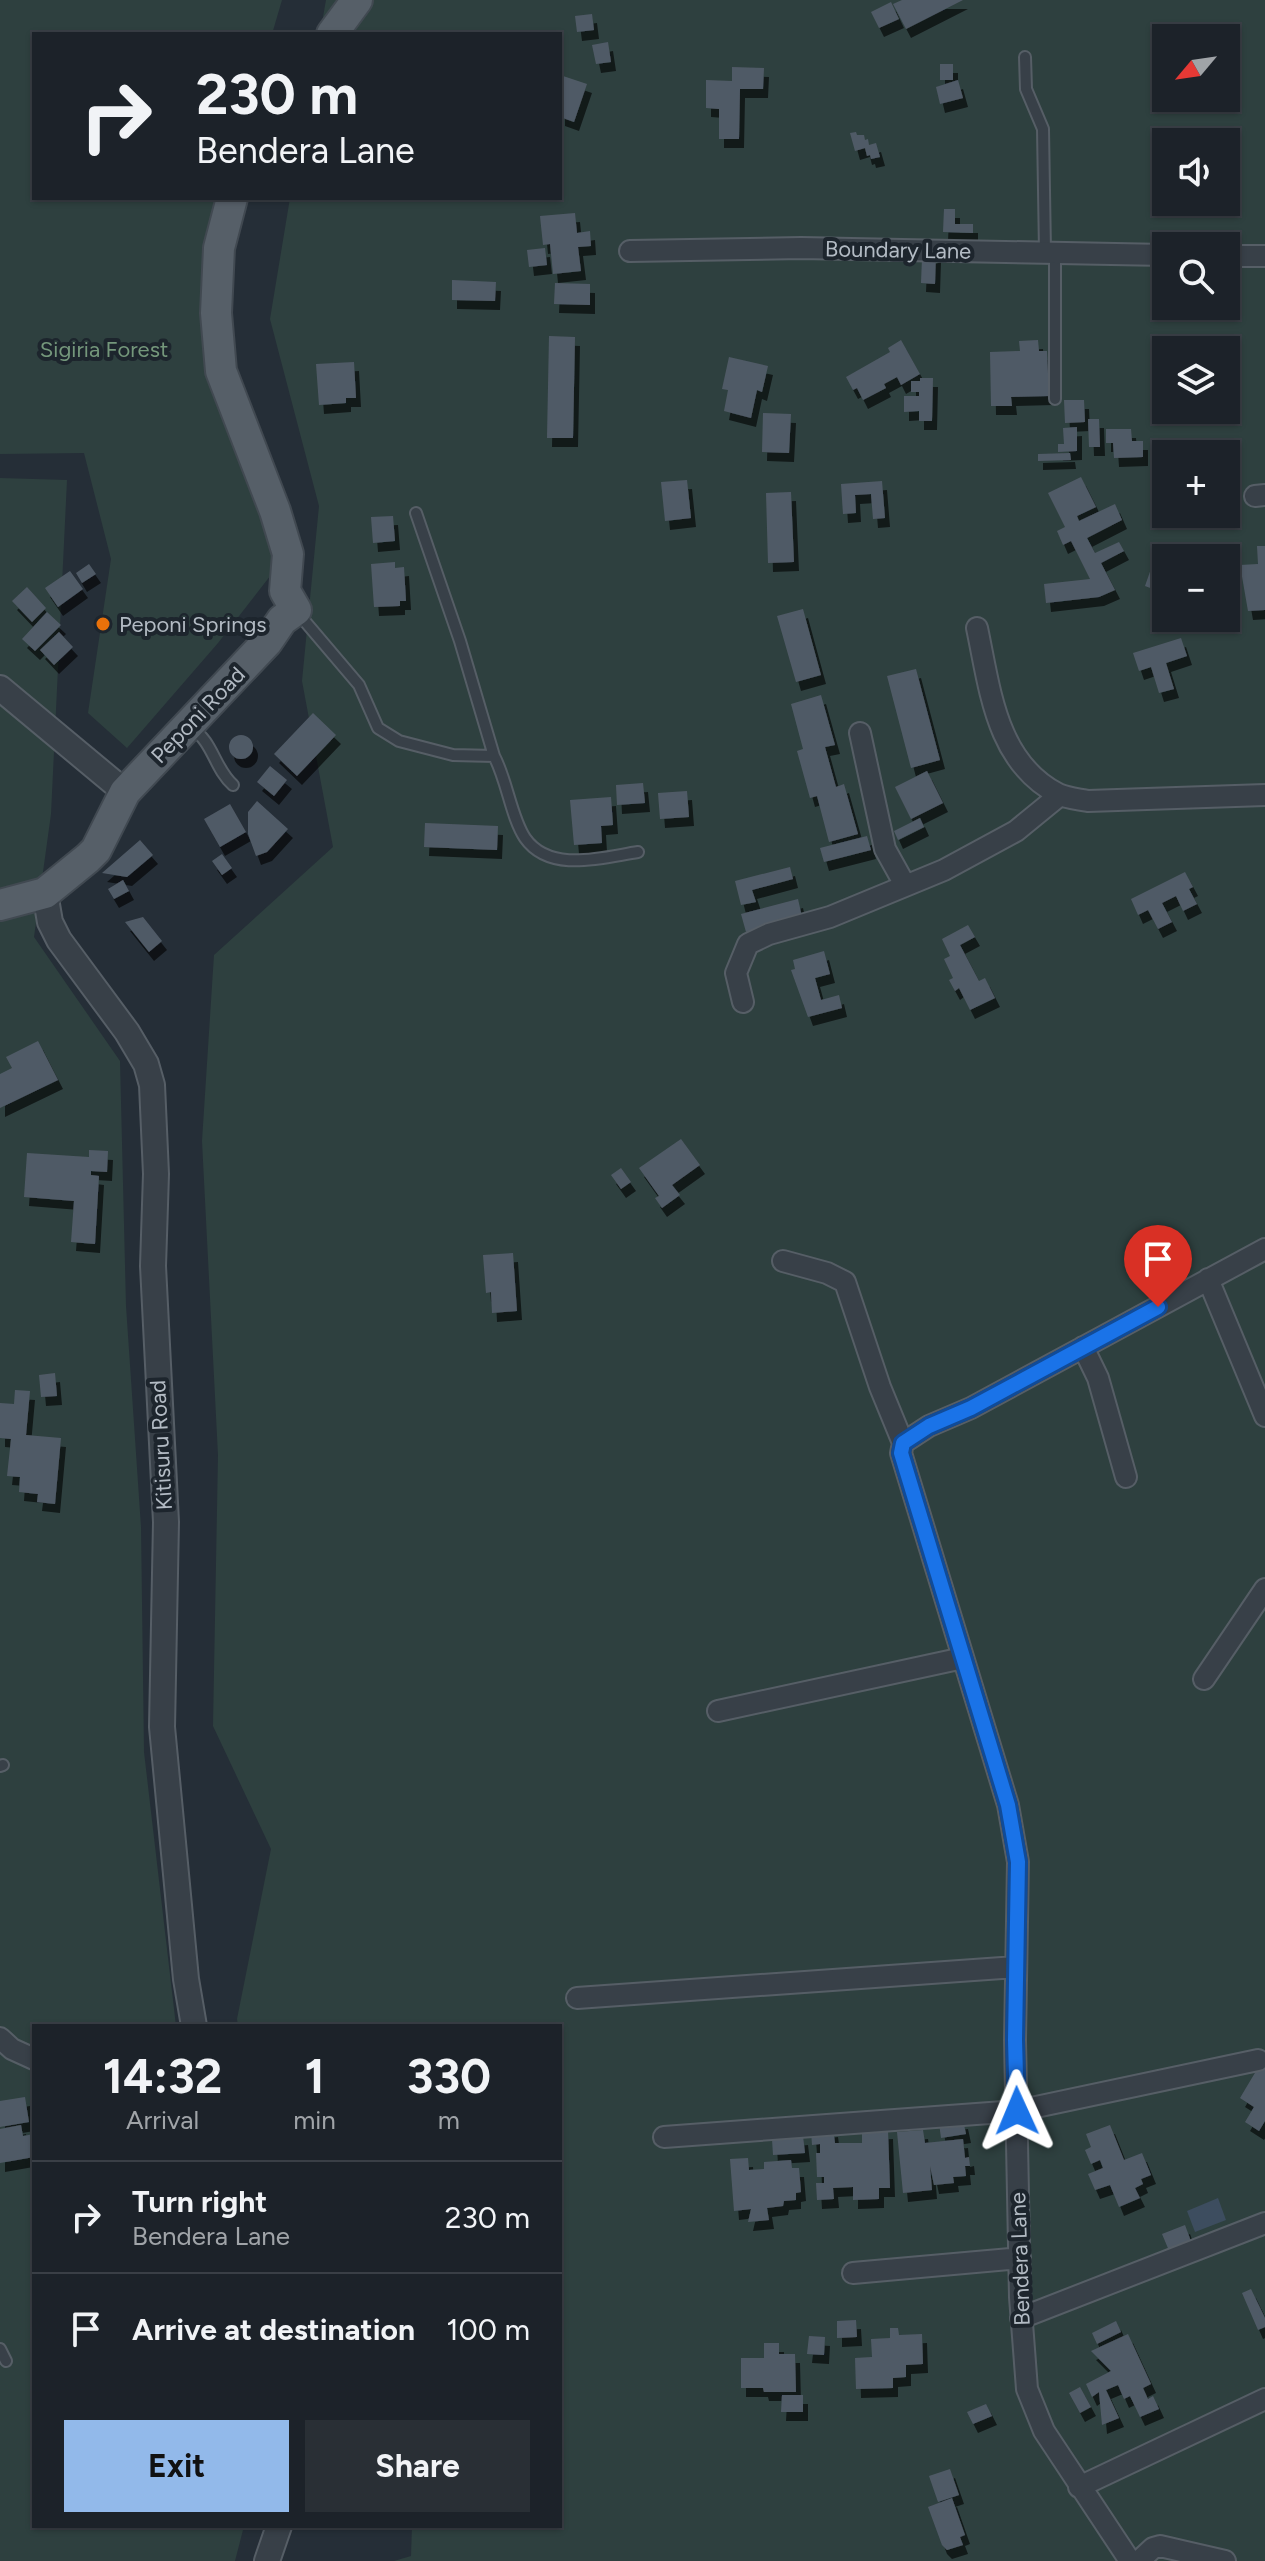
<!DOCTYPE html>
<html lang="en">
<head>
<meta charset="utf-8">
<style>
  :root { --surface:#1c2229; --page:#292f35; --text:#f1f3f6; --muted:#a0a4a8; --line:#3a3f46; --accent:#92b9ea }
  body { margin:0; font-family:Figtree,sans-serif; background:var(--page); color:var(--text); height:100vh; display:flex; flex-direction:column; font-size:30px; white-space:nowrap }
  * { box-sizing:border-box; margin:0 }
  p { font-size:26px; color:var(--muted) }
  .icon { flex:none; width:44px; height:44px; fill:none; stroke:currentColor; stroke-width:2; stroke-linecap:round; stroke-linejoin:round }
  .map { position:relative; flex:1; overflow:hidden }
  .sheet { position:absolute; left:32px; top:2024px; width:530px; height:504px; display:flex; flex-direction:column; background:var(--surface); border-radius:0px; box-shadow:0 2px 6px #0004,0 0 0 2px var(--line) }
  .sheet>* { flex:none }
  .hud { position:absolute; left:32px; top:32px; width:530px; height:168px; border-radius:0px; box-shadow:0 2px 6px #0004,0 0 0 2px var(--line); background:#1c2229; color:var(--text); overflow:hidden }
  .needle { width:52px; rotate:241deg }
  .tools { position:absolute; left:1152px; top:24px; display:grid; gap:16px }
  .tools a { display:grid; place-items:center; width:88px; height:88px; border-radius:0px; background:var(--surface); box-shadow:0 2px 6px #0004,0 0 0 2px var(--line); font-size:40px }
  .pin { position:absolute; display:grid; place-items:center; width:68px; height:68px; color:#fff; margin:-82px -34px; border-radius:50% 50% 50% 0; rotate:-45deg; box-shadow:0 0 8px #0007 }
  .pin .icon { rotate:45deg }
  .me { position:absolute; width:88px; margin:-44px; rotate:359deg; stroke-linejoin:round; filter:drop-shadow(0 0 6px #0008) }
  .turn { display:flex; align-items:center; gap:28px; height:168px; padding:0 32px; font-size:36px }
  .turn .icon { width:104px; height:104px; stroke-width:2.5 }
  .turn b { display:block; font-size:56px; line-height:68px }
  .eta { display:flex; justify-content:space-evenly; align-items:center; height:136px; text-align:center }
  .eta b { font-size:48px; font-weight:700; line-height:56px }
  .button { display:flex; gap:16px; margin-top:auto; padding:16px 32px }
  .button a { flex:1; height:92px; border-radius:0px; background:var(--accent); color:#111; font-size:32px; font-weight:700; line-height:92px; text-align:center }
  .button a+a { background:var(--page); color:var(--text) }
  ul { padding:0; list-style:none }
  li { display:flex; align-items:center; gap:24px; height:112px; padding:0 32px; border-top:2px solid var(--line) }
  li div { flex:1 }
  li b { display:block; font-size:30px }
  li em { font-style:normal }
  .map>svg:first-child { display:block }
  .green { fill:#2e403f; fill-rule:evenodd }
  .water { fill:#3d4d5f }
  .building { fill:#505a66; filter:url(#shadow) }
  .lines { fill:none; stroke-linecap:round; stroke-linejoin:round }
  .service-casing { stroke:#565e66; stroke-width:14 }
  .minor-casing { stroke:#565e66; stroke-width:24 }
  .tertiary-casing { stroke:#565e66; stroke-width:28 }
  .primary-casing { stroke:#414951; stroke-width:34 }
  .service { stroke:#384048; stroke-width:10 }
  .minor { stroke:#384048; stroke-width:20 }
  .tertiary { stroke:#384048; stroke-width:24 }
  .primary { stroke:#565f68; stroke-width:30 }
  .route-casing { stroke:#114b97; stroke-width:20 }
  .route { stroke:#1a73e8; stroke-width:14 }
  .food-dot { fill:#e8710a; stroke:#1d252d; stroke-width:3 }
  .labels { text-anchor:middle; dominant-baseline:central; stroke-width:8; stroke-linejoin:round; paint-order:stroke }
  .street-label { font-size:22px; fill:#b3bbc4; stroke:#1d252d }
  .park-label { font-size:22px; fill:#74977b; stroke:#1d252d }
  .poi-label { font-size:22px; fill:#b3bbc4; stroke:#1d252d; text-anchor:start }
</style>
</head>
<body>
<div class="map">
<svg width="1265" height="2561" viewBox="0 0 1265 2561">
  <defs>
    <filter id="shadow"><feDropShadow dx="5" dy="9" stdDeviation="0" flood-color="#0009"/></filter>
  </defs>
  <rect width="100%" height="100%" fill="#252e37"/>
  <path class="green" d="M0 0H282L272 34H34V198H221L204 251 212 391 269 516 274 571 218 643 127 748 88 713 111 559 84 453 0 454Z
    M326 0H1265V2561H394L411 2556 412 2526H560V2026H238L237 2019 271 1849 213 1726 218 1455 202 1141 214 955 333 847 302 681 319 506 270 319 290 198H560V34H320ZM1166 38H1226V98H1166ZM1166 142H1226V202H1166ZM1166 246H1226V306H1166ZM1166 350H1226V410H1166ZM1166 454H1226V514H1166ZM1166 558H1226V618H1166Z
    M0 478 67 480 51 814 34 937 120 1061 126 1306 141 1527 144 1752 176 2026H34V2526H244L235 2561H0Z"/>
  <path class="water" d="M1218 2198 1226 2220 1195 2232 1187 2211Z"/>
  <path class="building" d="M902 0H963L906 29 893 4Z
    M891 2 899 19 879 28 871 12Z
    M592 14 594 30 577 32 575 16Z
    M608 42 611 62 596 64 592 45Z
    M940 64H953V80H940Z
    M732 67 764 68 763 89H740L739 139H719V109L706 108V80L732 81Z
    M560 75 587 84 574 122 560 117Z
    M958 80 963 98 940 104 936 87Z
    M856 132 857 135H864L865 140 868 139 869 145 876 143 880 157 871 159 870 155 867 156 865 148 855 151 850 133Z
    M944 209H955V224H973V233L943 232Z
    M575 213 577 233 590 231 591 246 578 247 581 271 553 274 550 244 543 245 540 216Z
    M545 248 547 265 529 267 527 250Z
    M936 253 935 284 921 283 922 258Z
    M452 280 496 282 495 301 452 300Z
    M555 283 590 284V305L554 304Z
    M549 336 575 337 573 438H547Z
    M901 340 920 374 901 385 897 377 884 384 886 388 863 400 857 388 853 390 846 377 890 352 888 348Z
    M1038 340 1039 351H1047L1049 396 1011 397 1012 406H991L990 352 1020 351 1019 341Z
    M729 357 768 366 762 392 757 390 751 418 724 411 728 390 722 389Z
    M354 362 356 398H346V403L319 405 316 364Z
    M920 378H933L932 421H919V411L904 412V396H919V392H911V381H920Z
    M1064 400H1084L1085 422 1065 423Z
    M763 413 791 414 789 453 762 452Z
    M1088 419H1099L1100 447H1089Z
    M1077 427V451L1058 452V444H1064L1063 428Z
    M1106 429H1131L1132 441H1143V457L1114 458 1113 443H1106Z
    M1070 453 1071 460 1038 461V454Z
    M1081 477 1096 507 1077 516 1079 521 1115 504 1122 520 1087 538 1095 553 1119 542 1124 551 1101 563 1115 590 1099 597 1046 603 1044 584 1090 579 1071 541 1063 545 1057 531 1065 527 1048 493Z
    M687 480 691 518 665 521 661 482Z
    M882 481 885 518 873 519 871 494 855 495 856 513 843 514 841 484Z
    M791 492 794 562 768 563 766 493Z
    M393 516 395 541 373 543 371 517Z
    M1159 546 1184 555 1183 558H1166V599L1151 593 1153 589 1145 586Z
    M1257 546H1265V610L1248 611 1240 565 1258 564Z
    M395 562V568L404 567 406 601H400V606L374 607 371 564Z
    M89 564 96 574 82 583 76 573Z
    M70 571 83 589 58 607 45 588Z
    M27 587 46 608 32 622 12 601Z
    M803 609 821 675 796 682 777 616Z
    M47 612 61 625 35 651 22 639Z
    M59 632 73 647 54 665 40 650Z
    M1181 638 1187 656 1166 663 1174 689 1159 693 1151 667 1139 671 1133 653Z
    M916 669 940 760 911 768 887 676Z
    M821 695 835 745 825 747 836 787 844 784 858 834 829 842 817 796 810 798 797 751 803 749 791 704Z
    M313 713 336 735 297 776 274 754Z
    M229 747a12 12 0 1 1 24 0a12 12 0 1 1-24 0Z
    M270 766 287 780 274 796 257 782Z
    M927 771 943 803 911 819 895 787Z
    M643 783 645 803 617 805 616 785Z
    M687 791 689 817 660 819 658 793Z
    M611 797 613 825 601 826 602 843 574 845 570 800Z
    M257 801 288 829 267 852 256 856 248 834V812Z
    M230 804 246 832 220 847 204 819Z
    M920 818 924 827 898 840 894 831Z
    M425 823 498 826 497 850 424 847Z
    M867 836 871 850 824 862 820 848Z
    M140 840 153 855 127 877 102 873Z
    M222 854 232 868 222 875 212 861Z
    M790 867 793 879 752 890 756 902 741 905 735 881Z
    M1185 872 1193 887 1189 889 1197 904 1183 911 1176 896 1162 903 1172 922 1158 929 1148 910 1138 915 1131 899Z
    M123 880 129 891 114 899 108 889Z
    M798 899 802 917 746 932 741 914Z
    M143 917 162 941 149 952 125 922Z
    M968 925 975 937 960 945 979 981 985 978 995 998 970 1010 959 988 955 991 949 980 953 978 944 959 950 956 942 939Z
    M824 951 830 974 815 978 821 1000 839 995 842 1008 808 1017 791 970 795 969 793 960Z
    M38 1041 58 1080 0 1108V1074L12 1068 6 1057Z
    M681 1139 700 1165 672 1185 680 1195 662 1208 655 1198 659 1196 639 1168Z
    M89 1150 108 1151 107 1172 91 1171V1175L99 1176 95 1244 71 1242 74 1201 24 1197 27 1153 89 1157Z
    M621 1168 631 1182 621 1189 611 1175Z
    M513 1253 517 1311 492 1313 491 1292 486 1293 483 1255Z
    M55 1373 57 1396 41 1397 39 1375Z
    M15 1390 30 1391 26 1435 61 1438 55 1504 37 1502 38 1494 19 1492 20 1477 7 1476 11 1439 0 1438V1403L14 1404Z
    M1265 2056V2121L1259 2131 1245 2122 1254 2107 1240 2098Z
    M25 2097 29 2122 0 2127V2101Z
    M963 2120 966 2134 941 2138 939 2123Z
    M21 2125 23 2136 34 2134V2157L0 2163V2129Z
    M1110 2125 1124 2160 1142 2153 1151 2175 1141 2179 1143 2184 1135 2188 1140 2198 1119 2207 1110 2185 1095 2190 1088 2174 1103 2168 1100 2160 1091 2164 1085 2150 1091 2147 1086 2134Z
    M833 2128 835 2143H862V2131L888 2130 890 2188H879V2199L853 2200V2187L833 2188 834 2199 817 2200 816 2183H824V2177H817L816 2153H820V2144L812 2145 811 2131Z
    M923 2130 925 2143 963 2139 965 2158 969 2157 970 2166H965L966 2176 953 2177 954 2183 934 2185 930 2166 932 2190 903 2193 897 2132Z
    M803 2136 805 2153 773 2155 772 2139Z
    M748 2158 749 2170 764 2169V2162L791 2160 792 2168H799L801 2192 796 2193V2200L784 2201 783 2206 767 2208 769 2220 748 2222 751 2209 734 2211 730 2159Z
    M1185 2225 1192 2244 1170 2253 1162 2234Z
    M1251 2289 1265 2318V2327L1258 2330 1242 2293Z
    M856 2320 857 2337 837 2338V2321Z
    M1116 2321 1121 2332 1097 2344 1092 2333Z
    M890 2328H898L899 2335 922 2334 923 2364 906 2365V2377L893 2378V2388L856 2389 855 2358 872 2357 871 2339 890 2338Z
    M1128 2334 1151 2384 1143 2388 1148 2399 1153 2396 1159 2409 1140 2417 1130 2396 1124 2399 1118 2385 1106 2390 1119 2418 1102 2425 1099 2392 1092 2397 1086 2384 1111 2371 1091 2351Z
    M809 2336 825 2337 824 2355 807 2354Z
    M764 2343H779V2354H795L796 2392H764L763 2388H741V2358H764Z
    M1080 2387 1091 2407 1080 2413 1069 2393Z
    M782 2395H803V2412H781Z
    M986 2404 992 2416 973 2424 967 2412Z
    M950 2469 959 2495 938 2502 929 2476Z
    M952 2498 965 2535 960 2537 963 2545 947 2550 942 2545 928 2507Z"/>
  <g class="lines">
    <defs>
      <path id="service" d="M1025 57 1026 89 1043 129 1045 252
        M1055 253V399
        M416 513 460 641 494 756
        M297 612 359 685 378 728 399 741 453 755 494 756C507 780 511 817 525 838 550 874 604 857 638 852
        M191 728C213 741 214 768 233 785
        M0 1766 3 1765
        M0 2349 6 2361"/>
      <path id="minor" d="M630 251 801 248 1166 255
        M1226 256H1265
        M1255 496 1265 495
        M977 628C990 689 996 762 1058 794 1066 798 1078 799 1088 801L1265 795
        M860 733 885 849 905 885
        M743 1002 736 973 748 944 769 934 830 917 944 870 1016 831 1060 795
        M783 1261 827 1273 845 1282 880 1387 903 1443
        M1208 1279 1265 1416
        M1083 1347 1098 1378 1126 1477
        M1204 1679 1265 1589
        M718 1711 963 1658
        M577 1998 1016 1967
        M0 2038 12 2049 34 2059
        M664 2137 1017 2111 1258 2060
        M853 2273 1020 2258
        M1021 2318 1265 2223
        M1079 2487 1265 2399
        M1130 2561 1044 2431 1027 2389 1020 2297 1015 2040 1018 1862 1008 1805 901 1453 903 1443 929 1426 971 1408 1265 1249
        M1139 2561 1153 2548 1160 2546 1225 2561"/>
      <path id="tertiary" d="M0 688 125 792
        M45 893 50 922 59 940 127 1032 146 1064 152 1085 156 1174 153 1266 166 1522 162 1727 186 1979 194 2026
        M267 2561 279 2526"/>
      <path id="primary" d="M332 34 357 0
        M0 905 45 893 88 858 96 850 125 792 267 642 282 620 296 610 285 591 288 554 275 511 221 371 216 313 219 248 232 198"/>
    </defs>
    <use href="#service" class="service-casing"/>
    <use href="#minor" class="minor-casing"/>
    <use href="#tertiary" class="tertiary-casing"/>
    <use href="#primary" class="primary-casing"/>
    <use href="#service" class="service"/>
    <use href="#minor" class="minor"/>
    <use href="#tertiary" class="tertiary"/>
    <use href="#primary" class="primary"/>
  </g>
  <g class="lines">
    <defs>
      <path id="route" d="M1017 2111 1015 2040 1018 1862 1008 1805 901 1453 903 1443 929 1426 971 1408 1158 1307"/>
    </defs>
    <use href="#route" class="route-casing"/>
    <use href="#route" class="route"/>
  </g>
  <circle class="food-dot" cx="103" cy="624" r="8"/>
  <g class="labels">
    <g class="street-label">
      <text transform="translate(898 250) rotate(1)">Boundary Lane</text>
      <text transform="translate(198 715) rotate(-46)">Peponi Road</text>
      <text transform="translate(161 1445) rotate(-93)">Kitisuru Road</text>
      <text transform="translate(1020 2259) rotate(-92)">Bendera Lane</text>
    </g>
    <g class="park-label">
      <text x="104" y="349">Sigiria Forest</text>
    </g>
    <g class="poi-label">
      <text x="119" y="624">Peponi Springs</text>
    </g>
  </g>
</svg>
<div class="tools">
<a><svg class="needle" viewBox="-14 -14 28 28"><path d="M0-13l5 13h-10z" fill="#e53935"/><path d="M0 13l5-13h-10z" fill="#a0a4a8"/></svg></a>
<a><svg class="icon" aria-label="sound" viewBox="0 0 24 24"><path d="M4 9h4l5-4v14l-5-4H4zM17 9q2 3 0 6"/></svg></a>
<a><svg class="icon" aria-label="search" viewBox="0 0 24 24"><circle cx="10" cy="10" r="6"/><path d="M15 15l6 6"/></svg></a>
<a><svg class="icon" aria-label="layers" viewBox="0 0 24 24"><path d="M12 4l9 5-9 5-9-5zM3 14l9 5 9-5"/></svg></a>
<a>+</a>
<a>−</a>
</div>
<div class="pin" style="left:1158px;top:1307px;background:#d93025"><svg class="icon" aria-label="arrive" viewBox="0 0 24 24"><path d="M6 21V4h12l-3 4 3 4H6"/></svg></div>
<svg class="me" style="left:1017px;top:2111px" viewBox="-20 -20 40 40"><path d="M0-17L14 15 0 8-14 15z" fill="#1a73e8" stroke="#fff" stroke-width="4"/></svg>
<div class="hud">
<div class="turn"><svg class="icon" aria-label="right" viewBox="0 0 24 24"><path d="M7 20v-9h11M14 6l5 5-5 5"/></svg><div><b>230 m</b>Bendera Lane</div></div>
</div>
<section class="sheet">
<div class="eta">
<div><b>14:32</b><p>Arrival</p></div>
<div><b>1</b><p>min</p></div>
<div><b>330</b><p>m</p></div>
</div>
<ul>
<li><svg class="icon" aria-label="right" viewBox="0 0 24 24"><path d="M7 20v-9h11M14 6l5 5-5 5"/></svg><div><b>Turn right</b><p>Bendera Lane</p></div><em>230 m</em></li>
<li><svg class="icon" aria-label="arrive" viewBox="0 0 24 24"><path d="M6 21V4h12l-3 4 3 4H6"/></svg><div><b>Arrive at destination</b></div><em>100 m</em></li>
</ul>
<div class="button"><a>Exit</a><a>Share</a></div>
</section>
</div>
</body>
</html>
